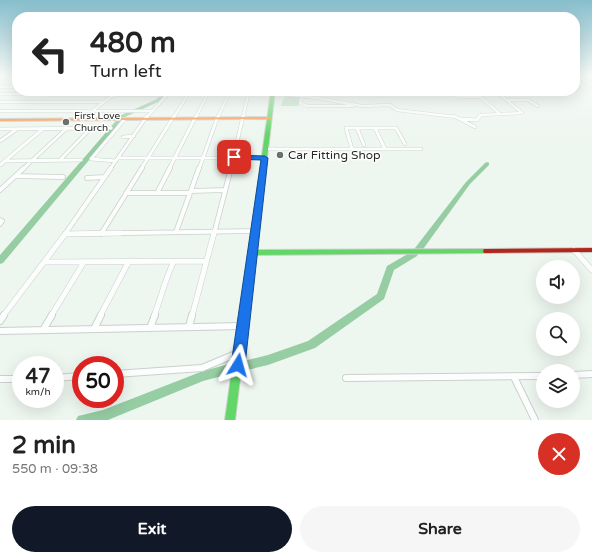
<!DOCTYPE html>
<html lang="en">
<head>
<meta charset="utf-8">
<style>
  :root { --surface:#fff; --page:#f6f6f6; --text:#222; --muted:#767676; --accent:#111827 }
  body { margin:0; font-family:"Varela Round",sans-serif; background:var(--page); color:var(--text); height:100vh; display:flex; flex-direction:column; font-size:15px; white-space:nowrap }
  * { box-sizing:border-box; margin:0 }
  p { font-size:13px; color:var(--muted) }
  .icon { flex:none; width:22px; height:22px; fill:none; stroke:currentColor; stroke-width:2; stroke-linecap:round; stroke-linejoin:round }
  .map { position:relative; height:420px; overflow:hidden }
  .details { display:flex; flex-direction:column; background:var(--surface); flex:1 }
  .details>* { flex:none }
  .banner { position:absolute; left:12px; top:12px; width:568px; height:84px; border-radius:16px; box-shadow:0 4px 16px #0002; background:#fff; color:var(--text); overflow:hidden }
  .buttons { position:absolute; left:536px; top:260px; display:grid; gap:8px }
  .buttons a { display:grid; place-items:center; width:44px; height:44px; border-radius:50%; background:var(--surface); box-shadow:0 4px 16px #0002; font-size:20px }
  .speed { position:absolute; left:12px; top:356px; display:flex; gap:8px; font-size:20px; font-weight:700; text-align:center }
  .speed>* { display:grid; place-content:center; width:52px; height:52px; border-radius:50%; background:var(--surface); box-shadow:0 4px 16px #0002; line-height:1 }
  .speed small { font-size:10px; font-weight:400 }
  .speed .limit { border:6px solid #d22; background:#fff; color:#111 }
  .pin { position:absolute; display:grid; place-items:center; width:34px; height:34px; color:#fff; margin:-17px; border-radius:8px; box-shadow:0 2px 6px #0006 }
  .me { position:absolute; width:44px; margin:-22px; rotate:8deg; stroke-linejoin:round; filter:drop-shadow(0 0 3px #0008) }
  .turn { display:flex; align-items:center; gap:14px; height:84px; padding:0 12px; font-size:18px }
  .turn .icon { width:52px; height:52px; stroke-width:2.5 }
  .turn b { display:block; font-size:28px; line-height:34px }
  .round { display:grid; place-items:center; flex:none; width:42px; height:42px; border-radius:21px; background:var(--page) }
  .headline { display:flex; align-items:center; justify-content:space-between; height:68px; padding:0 12px }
  h1 { font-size:24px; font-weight:700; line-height:30px }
  .primary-button { display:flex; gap:8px; margin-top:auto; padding:8px 12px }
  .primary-button a { flex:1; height:46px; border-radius:24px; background:var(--accent); color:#fff; font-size:16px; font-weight:700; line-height:46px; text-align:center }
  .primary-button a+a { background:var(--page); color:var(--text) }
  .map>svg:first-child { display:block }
  .green { fill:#c0e7c8 }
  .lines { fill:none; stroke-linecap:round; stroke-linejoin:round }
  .river { fill:#96cda3; fill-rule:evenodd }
  .street-far4-casing { stroke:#cbd0cc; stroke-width:3.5 }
  .street-far3-casing { stroke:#cbd0cc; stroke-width:4 }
  .street-far2-casing { stroke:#cbd0cc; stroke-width:5.5 }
  .street-far1-casing { stroke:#cbd0cc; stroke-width:6 }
  .street-casing { stroke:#cbd0cc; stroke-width:8 }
  .fast-casing { stroke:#cbd0cc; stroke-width:2 }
  .slow-casing { stroke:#cbd0cc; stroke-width:2 }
  .jam-casing { stroke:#cbd0cc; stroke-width:2 }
  .street-far4 { stroke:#fcfefd; stroke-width:2.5 }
  .street-far3 { stroke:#fcfefd; stroke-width:3 }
  .street-far2 { stroke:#fcfefd; stroke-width:4 }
  .street-far1 { stroke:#fcfefd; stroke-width:5 }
  .street { stroke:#fcfefd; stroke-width:6 }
  .fast { fill:#63d668; fill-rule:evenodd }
  .slow { fill:#ff974d; fill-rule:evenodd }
  .jam { fill:#b3261e; fill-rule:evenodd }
  .route { fill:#1a73e8; stroke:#114b97 }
  .poi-dot { fill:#6b716c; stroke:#fff; stroke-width:1.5 }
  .labels { text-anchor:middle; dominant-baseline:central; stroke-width:3; stroke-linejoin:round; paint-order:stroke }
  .far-poi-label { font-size:10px; fill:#242925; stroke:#fff; text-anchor:start }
  .poi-label { font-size:12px; fill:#242925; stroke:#fff; text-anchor:start }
</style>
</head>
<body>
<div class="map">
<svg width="592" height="420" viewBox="0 0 592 420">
  <rect width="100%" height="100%" fill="#eef6f0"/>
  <path class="green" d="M284 97H300L298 106H281Z"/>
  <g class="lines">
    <path class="river" d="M165 92 168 93 158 102 125 117 3 263 0 264V255L121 115 155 100Z
      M487 162 489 163V165L470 184 421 252 417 253 418 254 417 256 394 270 384 299 315 348 268 365 243 371 239 370 238 366 239 362 268 355 308 341 377 294 387 266 411 252 415 251 414 250 415 248 466 182 485 163Z
      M233 363 237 364 238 368 237 372 203 381 108 420H76L78 416 103 410 203 371Z"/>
    <defs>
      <path id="street-far4" d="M575 76 592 85
        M0 84 13 76
        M575 86 579 88
        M0 87H17
        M474 91 499 113
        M497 91 542 92
        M196 92H209
        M453 92 458 97H480
        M273 93 317 98 362 106 390 105 397 110 456 117
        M0 94 167 95
        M302 96 300 103 307 106H352
        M317 98 322 91
        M508 100H528L538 106
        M0 102H104
        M0 111H153
        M92 111 115 94
        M94 117 98 113
        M147 117 167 95
        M174 117 190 91
        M196 117 209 91
        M218 117 230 91
        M243 117 249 91
        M479 117 481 115 522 113 496 91"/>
      <path id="street-far3" d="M454 116 475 127
        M461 119 477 120 480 116
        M91 120 95 116
        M357 128 364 145
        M375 128H396L405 144
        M0 129 111 128
        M123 137 134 136
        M0 141 17 129
        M266 149H421
        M352 149 346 128H375L385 149
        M118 158H265
        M60 160 91 128
        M5 161 81 160
        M116 161 91 159 124 120
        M0 165 44 128
        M23 169 67 128
        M110 169 147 116
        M141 169 174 116
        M169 169 196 116
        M199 169 218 116
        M231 169 243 116"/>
      <path id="street-far2" d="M16 176 63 177
        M87 178 104 177
        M0 190 24 168
        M191 191 225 190
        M126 193H190
        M157 193 170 168
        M0 220 2 221 0 224
        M176 232 199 168
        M65 234 255 231
        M65 234 111 168
        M101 234 142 168
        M214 234 231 168"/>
      <path id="street-far1" d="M65 234 121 233
        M574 250 592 270
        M45 262 206 261
        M3 316 66 233
        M51 316 84 262
        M100 316 129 261
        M154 316C161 298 165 279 174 261
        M192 316 214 233"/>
      <path id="street" d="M0 321 4 315
        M189 327 192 315
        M150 328 155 315
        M94 329 101 315
        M43 330 52 315
        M0 331 243 326
        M115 374 202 368 238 353
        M573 375 592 374
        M514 377 535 420
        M55 378 81 376
        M346 378 543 376
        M0 379H21"/>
      <path id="fast" d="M271 91H275L256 250 486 249H488L489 251 488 253H486L255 255 235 420H225Z"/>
      <path id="slow" d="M270 117H271V119L0 121V119Z"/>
      <path id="jam" d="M592 248V252L486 253H484L483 251 484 249H486Z"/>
    </defs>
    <use href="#street-far4" class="street-far4-casing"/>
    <use href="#street-far3" class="street-far3-casing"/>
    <use href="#street-far2" class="street-far2-casing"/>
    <use href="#street-far1" class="street-far1-casing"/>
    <use href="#street" class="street-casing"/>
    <use href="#fast" class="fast-casing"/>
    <use href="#slow" class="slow-casing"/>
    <use href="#jam" class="jam-casing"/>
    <use href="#street-far4" class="street-far4"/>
    <use href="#street-far3" class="street-far3"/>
    <use href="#street-far2" class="street-far2"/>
    <use href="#street-far1" class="street-far1"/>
    <use href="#street" class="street"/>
    <use href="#fast" class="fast"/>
    <use href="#slow" class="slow"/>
    <use href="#jam" class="jam"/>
  </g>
  <linearGradient id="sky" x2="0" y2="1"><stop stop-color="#87becc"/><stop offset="0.56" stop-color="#f7fbf8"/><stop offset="1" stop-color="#f7fbf8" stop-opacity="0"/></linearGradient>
  <rect width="592" height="135" fill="url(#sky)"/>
  <path class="route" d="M232 155 265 156 268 158 245 365 243 370 238 372 233 370 231 365 261 160 234 159 232 158Z"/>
  <g class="poi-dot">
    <circle cx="66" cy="122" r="4"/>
    <circle cx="280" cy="155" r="4"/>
  </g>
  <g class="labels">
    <g class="far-poi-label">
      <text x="74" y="116">First Love<tspan x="74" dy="12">Church</tspan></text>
    </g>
    <g class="poi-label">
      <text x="288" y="155">Car Fitting Shop</text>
    </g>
  </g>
</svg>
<div class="buttons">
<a><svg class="icon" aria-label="sound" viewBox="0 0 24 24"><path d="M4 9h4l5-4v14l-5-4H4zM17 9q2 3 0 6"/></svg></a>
<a><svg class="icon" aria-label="search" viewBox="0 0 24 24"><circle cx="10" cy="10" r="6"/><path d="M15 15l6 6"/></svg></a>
<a><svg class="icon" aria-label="layers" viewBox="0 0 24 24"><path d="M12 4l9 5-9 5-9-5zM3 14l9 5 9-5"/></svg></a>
</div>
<div class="speed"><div>47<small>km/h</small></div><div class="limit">50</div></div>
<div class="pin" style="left:234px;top:157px;background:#d93025"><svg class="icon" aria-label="arrive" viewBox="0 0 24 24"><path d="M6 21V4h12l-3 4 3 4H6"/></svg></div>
<svg class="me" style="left:238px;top:365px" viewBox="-20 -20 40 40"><path d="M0-17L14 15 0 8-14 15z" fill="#1a73e8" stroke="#fff" stroke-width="4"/></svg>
<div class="banner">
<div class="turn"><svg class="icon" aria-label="left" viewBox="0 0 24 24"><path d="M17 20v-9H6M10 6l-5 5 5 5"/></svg><div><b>480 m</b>Turn left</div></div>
</div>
</div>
<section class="details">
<div class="headline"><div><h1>2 min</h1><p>550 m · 09:38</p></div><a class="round" style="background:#d93025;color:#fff"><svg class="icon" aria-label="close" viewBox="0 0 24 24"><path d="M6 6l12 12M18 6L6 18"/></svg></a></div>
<div class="primary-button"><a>Exit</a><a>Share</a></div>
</section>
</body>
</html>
